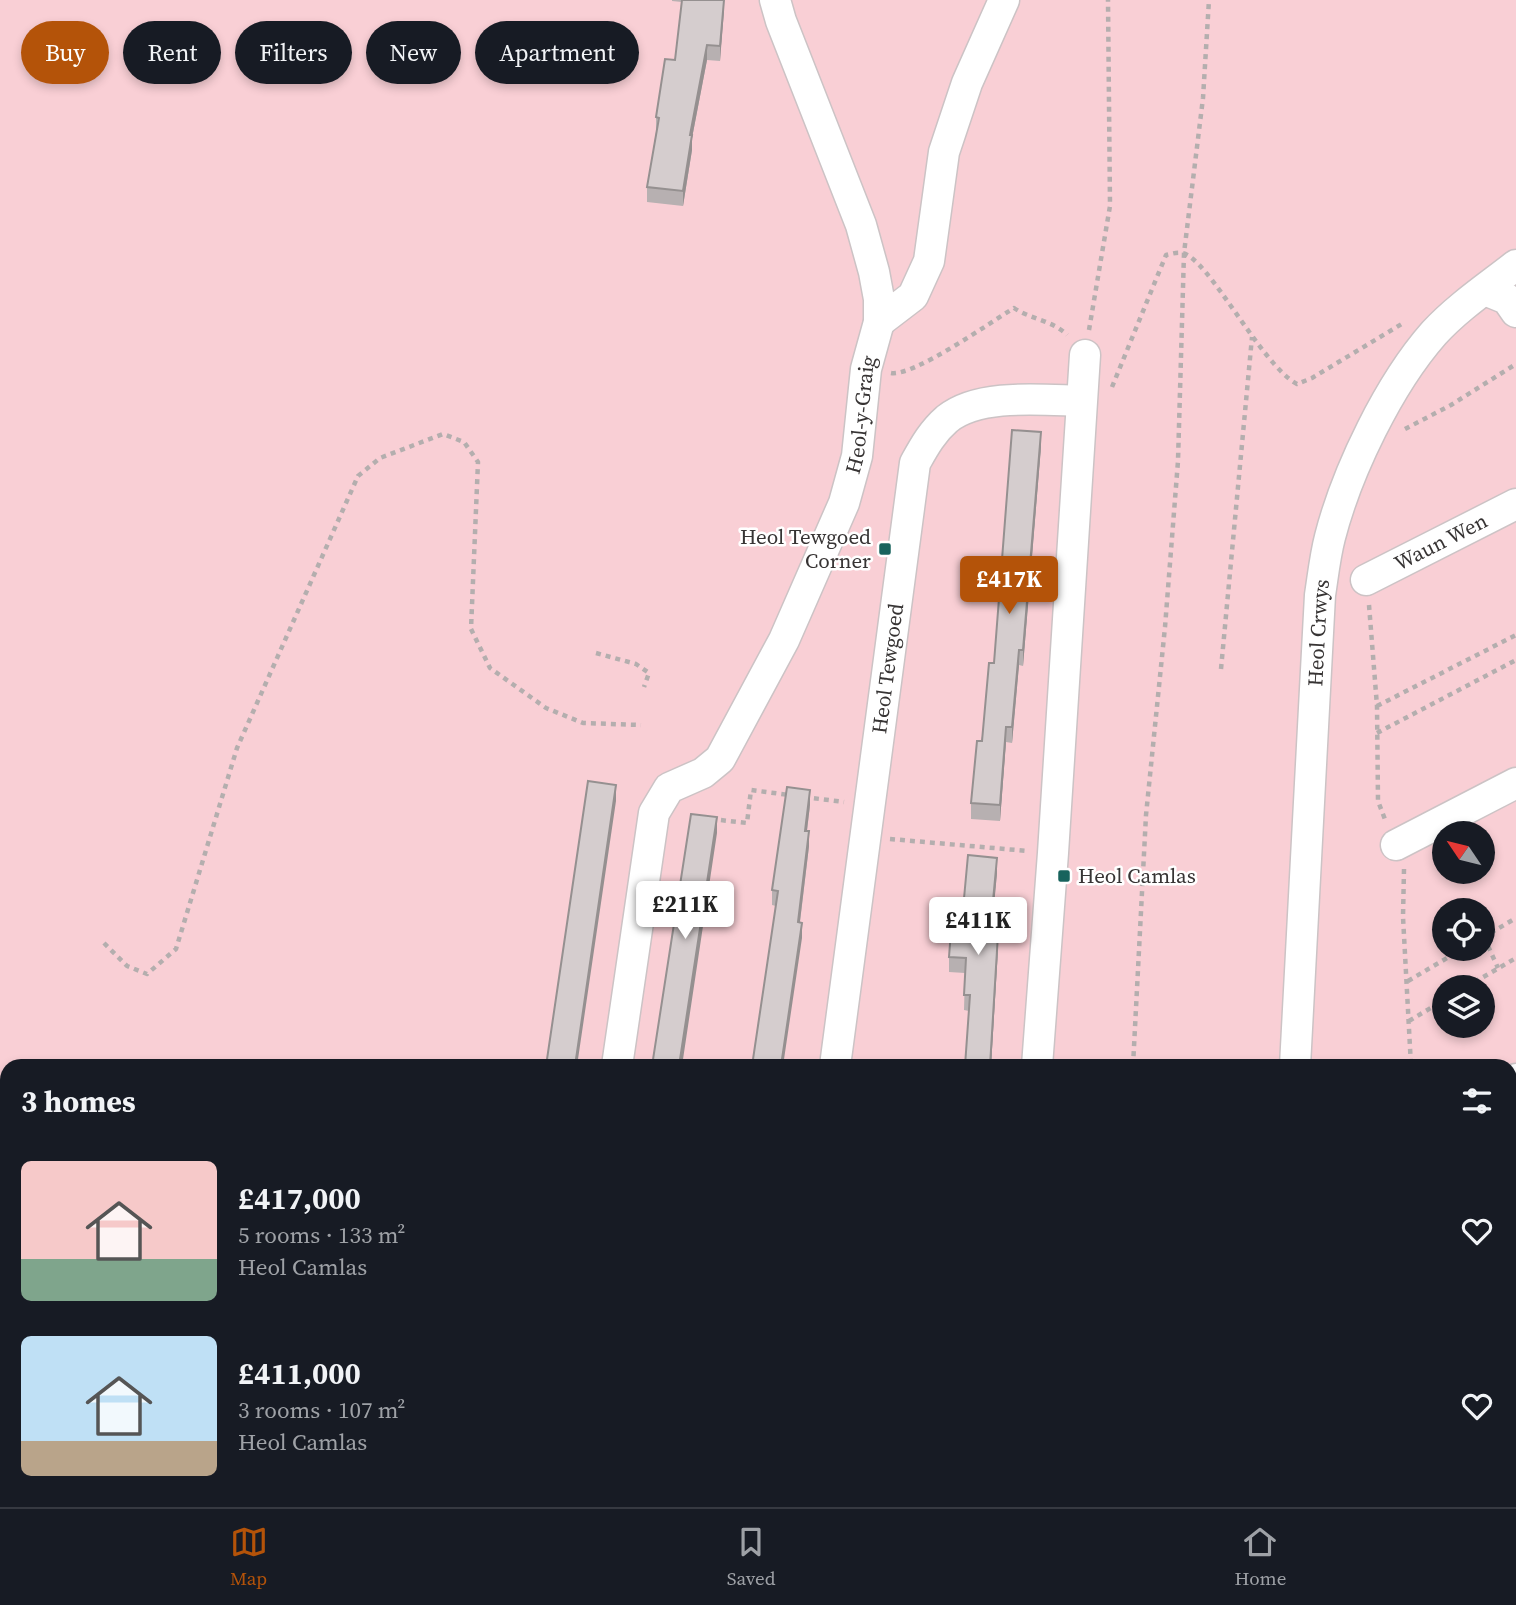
<!DOCTYPE html>
<html lang="en">
<head>
<meta charset="utf-8">
<style>
	body { margin:0; font-family:"Source Serif 4",serif; background:#242831; color:#f1f3f6; height:100vh; display:flex; flex-direction:column; font-size:26px; white-space:nowrap }
	* { box-sizing:border-box; margin:0 }
	p { font-size:23px; color:#9ea1a6 }
	.icon { flex:none; width:38px; height:38px; fill:none; stroke:currentColor; stroke-width:2; stroke-linecap:round; stroke-linejoin:round }
	.map { position:relative; flex:1; overflow:hidden }
	.panel { position:absolute; left:0px; top:1059px; width:1517px; height:450px; display:flex; flex-direction:column; background:#171b24; border-radius:21px 21px 0 0; box-shadow:0 4px 10px #0003 }
	.panel>* { flex:none }
	.hud { position:absolute; left:21px; top:21px; width:700px; height:63px; display:flex; gap:14px }
	.needle { width:46px; rotate:305deg }
	.buttons { position:absolute; left:1432px; top:821px; display:grid; gap:14px }
	.buttons a { display:grid; place-items:center; width:63px; height:63px; border-radius:50%; background:#171b24; box-shadow:0 4px 10px #0003; font-size:35px }
	.price { position:absolute; translate:-50% -60px; padding:0 16px; border-radius:7px; background:#fff; color:#222; font-size:23px; line-height:46px; filter:drop-shadow(0 2px 4px #0008) }
	.price::after { content:''; position:absolute; left:50%; top:42px; width:21px; height:16px; margin-left:-10px; background:inherit; clip-path:polygon(0 0,100% 0,50% 100%) }
	.price.selected { background:#b45309; color:#fff }
	ul { padding:0; list-style:none }
	li { display:flex; align-items:center; gap:21px; height:175px; padding:0 21px }
	li span { display:grid; place-items:center; flex:none; width:196px; height:140px; border-radius:10px; color:#555 }
	li>.icon { margin-inline-start:auto }
	span .icon { width:84px; height:84px; fill:#fffc; stroke-width:1 }
	li b { font-size:30px }
	h2 { display:flex; justify-content:space-between; align-items:center; height:84px; padding:0 21px; font-size:30px }
	.chip { padding:0 24px; border-radius:32px; background:#171b24; box-shadow:0 4px 10px #0003; font-size:24px; line-height:63px }
	.chip.selected { background:#b45309; color:#fff }
	.menu { display:flex; justify-content:space-around; align-items:center; height:98px; border-top:2px solid #363941; background:#171b24; font-size:19px; color:#9ea1a6 }
	.menu a { display:grid; justify-items:center; gap:4px }
	.menu .selected { color:#b45309 }
	.map>svg:first-child { display:block }
	.green { fill:#f9cfd5; fill-rule:evenodd }
	.lines { fill:none; stroke-linecap:round; stroke-linejoin:round }
	.minor-casing { stroke:#ccc3c5; stroke-width:33 }
	.path { stroke:#b4aeae; stroke-width:4.5; stroke-dasharray:5 5; stroke-linecap:butt }
	.minor { stroke:#fff; stroke-width:30 }
	.wall { fill:#b7b0b1 }
	.shaded-wall { fill:#959090 }
	.building { fill:#d5cdce; stroke:#959090; stroke-width:2 }
	.poi-dot { fill:#17635d; stroke:#fff; stroke-width:2.5 }
	.labels { text-anchor:middle; stroke-width:5; stroke-linejoin:round; paint-order:stroke }
	.street-label { font-size:21px; fill:#373434; stroke:#fff }
	.poi-label { font-size:21px; fill:#373434; stroke:#fff; text-anchor:end }
</style>
</head>
<body>
<div class="map">
<svg width="1516" height="1507" viewBox="0 0 1516 1507">
	<rect width="100%" height="100%" fill="#fef5f6"/>
	<!-- green -->
	<path class="green" d="M 0,0 L 1516,0 L 1516,1507 L 0,1507 ZM 1444,833 L 1482,833 L 1482,872 L 1444,872 ZM 1444,910 L 1482,910 L 1482,948 L 1444,948 ZM 1444,987 L 1482,987 L 1482,1026 L 1444,1026 ZM 7,1066 L 1510,1066 L 1510,1502 L 7,1502 Z"/>
	<g class="lines">
		<defs>
			<g id="minor">
				<path d="M 1485,290 L 1507,299 L 1516,312"/>
				<path d="M 879,322 L 913,296 L 929,261 L 944,152 L 967,83 L 1004,0"/>
				<path id="s1" d="M 1366,580 L 1516,504"/>
				<path d="M 1396,845 L 1516,783"/>
				<path id="s2" d="M 617,1066 L 654,813 L 669,788 L 703,773 L 720,759 L 784,640 L 844,503 L 857,456 L 866,369 L 879,322 L 879,299 L 874,272 L 861,225 L 781,21 L 775,0"/>
				<path id="s3" d="M 835,1066 L 915,463 C 924,447 932,432 947,419 C 979,393 1042,400 1081,401"/>
				<path d="M 1037,1066 L 1053,853 L 1085,355"/>
				<path id="s4" d="M 1295,1066 L 1320,595 C 1323,576 1325,556 1330,537 C 1347,471 1389,384 1434,333 C 1458,307 1488,287 1516,265"/>
				<path d="M 1510,1082 L 1516,1079"/>
				<path d="M 656,1502 L 659,1507"/>
				<path d="M 766,1507 L 769,1502"/>
				<path d="M 1004,1507 L 1004,1502"/>
				<path d="M 1234,1507 L 1235,1502"/>
			</g>
		</defs>
		<!-- minor casing -->
		<use href="#minor" class="minor-casing"/>
		<!-- path -->
		<path class="path" d="M 1089,330 L 1110,206 L 1108,0
			M 891,373 C 913,377 991,322 1014,308 C 1030,319 1054,321 1067,335
			M 1112,387 L 1166,255 C 1171,254 1177,252 1182,253 C 1208,257 1261,365 1297,384 L 1312,378 L 1405,322
			M 1405,429 L 1451,405 L 1516,364
			M 1369,605 L 1377,706 L 1378,801 L 1386,822
			M 596,653 L 636,664 L 649,673 L 644,687
			M 1221,669 L 1252,337
			M 1377,706 L 1516,635
			M 1377,733 L 1516,660
			M 804,797 L 844,802
			M 711,819 L 747,823 L 751,790 L 789,795
			M 890,839 L 1028,851
			M 1404,869 L 1403,917 L 1411,1066
			M 1484,937 L 1498,968
			M 1482,938 L 1516,918
			M 104,943 L 127,966 L 147,974 L 176,949 L 237,748 L 358,476 L 380,458 L 443,434 L 464,442 L 478,462 L 471,629 L 490,668 L 546,708 L 583,723 L 641,725
			M 1408,981 L 1464,948
			M 1466,987 L 1516,958
			M 1409,1021 L 1444,1000
			M 1133,1066 L 1146,815 L 1165,627 L 1178,461 L 1184,253 L 1203,98 L 1209,0
			M 1510,1196 L 1516,1208
			M 1095,1507 L 1096,1502"/>
		<!-- minor -->
		<use href="#minor" class="minor"/>
	</g>
	<!-- wall -->
	<path class="wall" d="M 672,0 L 724,0 L 720,61 L 707,60 L 692,138 L 692,150 L 683,206 L 647,202 L 647,187 L 656,132 L 656,117 L 675,60 L 682,2 L 672,1 Z
		M 1041,447 L 1023,666 L 1019,665 L 1012,743 L 1006,742 L 1000,821 L 971,819 L 971,803 L 994,663 Z
		M 810,805 L 807,831 L 809,846 L 800,922 L 802,938 L 776,906 L 772,905 L 772,890 Z
		M 997,873 L 991,934 L 998,949 L 991,1066 L 965,1066 L 969,1011 L 964,1010 L 965,973 L 949,972 L 949,957 L 961,931 Z"/>
	<!-- shaded-wall -->
	<path class="shaded-wall" d="M 724,0 L 724,11 L 720,61 L 720,46 Z
		M 707,45 L 707,60 L 692,138 L 692,150 L 683,206 L 683,191 L 690,135 Z
		M 1041,432 L 1041,447 L 1023,666 L 1023,650 Z
		M 1019,650 L 1019,665 L 1012,743 L 1012,727 Z
		M 1006,727 L 1006,742 L 1000,821 L 1000,805 Z
		M 616,785 L 616,801 L 577,1066 L 575,1066 Z
		M 810,790 L 810,805 L 805,846 L 805,831 Z
		M 717,817 L 717,833 L 682,1066 L 679,1066 Z
		M 809,831 L 809,846 L 798,937 L 798,922 Z
		M 997,858 L 997,873 L 990,949 L 990,933 Z
		M 802,923 L 802,938 L 783,1066 L 781,1066 Z
		M 998,934 L 998,949 L 991,1066 L 990,1066 Z"/>
	<!-- building -->
	<path class="building" d="M 682,0 L 724,0 L 720,46 L 707,45 L 690,135 L 692,135 L 683,191 L 647,187 L 659,118 L 656,117 L 665,59 L 675,60 Z
		M 1012,430 L 1041,432 L 1023,650 L 1019,650 L 1012,727 L 1006,727 L 1000,805 L 971,803 L 977,741 L 982,741 L 989,663 L 994,663 Z
		M 588,781 L 616,785 L 575,1066 L 546,1066 Z
		M 787,787 L 810,790 L 805,831 L 809,831 L 798,922 L 802,923 L 781,1066 L 752,1066 L 778,891 L 772,890 Z
		M 691,814 L 717,817 L 679,1066 L 652,1066 Z
		M 968,855 L 997,858 L 990,933 L 998,934 L 990,1066 L 965,1066 L 970,995 L 964,995 L 966,958 L 949,957 L 951,931 L 961,931 Z
		M 932,1502 L 959,1502 L 959,1507 L 931,1507 Z"/>
	<!-- markers -->
	<g class="poi-dot">
		<rect x="878" y="542" width="14" height="14" rx="3.5"/>
		<rect x="1057" y="869" width="14" height="14" rx="3.5"/>
	</g>
	<g class="labels">
		<!-- street labels -->
		<g class="street-label">
			<text dy="7" stroke="none"><textPath href="#s2" startOffset="719">Heol-y-Graig</textPath></text>
			<text dy="7" stroke="none"><textPath href="#s1" startOffset="84">Waun Wen</textPath></text>
			<text dy="7" stroke="none"><textPath href="#s4" startOffset="434">Heol Crwys</textPath></text>
			<text dy="7" stroke="none"><textPath href="#s3" startOffset="401">Heol Tewgoed</textPath></text>
		</g>
		<!-- poi labels -->
		<g class="poi-label">
			<text x="871" y="544">Heol Tewgoed<tspan x="871" dy="24">Corner</tspan></text>
			<text x="1078" y="883" text-anchor="start">Heol Camlas</text>
		</g>
	</g>
</svg>
<div class="buttons">
<a><svg class="needle" viewBox="-14 -14 28 28"><path d="M0-13l5 13h-10z" fill="#e53935"/><path d="M0 13l5-13h-10z" fill="#9ea1a6"/></svg></a>
<a><svg class="icon" aria-label="locate" viewBox="0 0 24 24"><circle cx="12" cy="12" r="6"/><path d="M12 2v4M12 18v4M2 12h4M18 12h4"/></svg></a>
<a><svg class="icon" aria-label="layers" viewBox="0 0 24 24"><path d="M12 4l9 5-9 5-9-5zM3 14l9 5 9-5"/></svg></a>
</div>
<b class="price selected" style="left:1009px;top:616px">£417K</b>
<b class="price" style="left:685px;top:941px">£211K</b>
<b class="price" style="left:978px;top:957px">£411K</b>
<div class="hud">
<a class="chip selected">Buy</a>
<a class="chip">Rent</a>
<a class="chip">Filters</a>
<a class="chip">New</a>
<a class="chip">Apartment</a>
</div>
<section class="panel">
<h2>3 homes<svg class="icon" aria-label="filters" viewBox="0 0 24 24"><path d="M4 7h16M4 17h16"/><circle cx="9" cy="7" r="2"/><circle cx="15" cy="17" r="2"/></svg></h2>
<ul>
<li><span style="background:linear-gradient(#f6c9c9 70%,#7fa58c 0)"><svg class="icon" aria-label="home" viewBox="0 0 24 24"><path d="M3 11l9-7 9 7M6 9v11h12V9"/></svg></span><div><b>£417,000</b><p>5 rooms · 133 m²</p><p>Heol Camlas</p></div><svg class="icon" aria-label="heart" viewBox="0 0 24 24"><path d="M12 20l-8-8c-3-5 5-10 8-4 3-6 11-1 8 4z"/></svg></li>
<li><span style="background:linear-gradient(#bfe0f5 75%,#b9a48a 0)"><svg class="icon" aria-label="home" viewBox="0 0 24 24"><path d="M3 11l9-7 9 7M6 9v11h12V9"/></svg></span><div><b>£411,000</b><p>3 rooms · 107 m²</p><p>Heol Camlas</p></div><svg class="icon" aria-label="heart" viewBox="0 0 24 24"><path d="M12 20l-8-8c-3-5 5-10 8-4 3-6 11-1 8 4z"/></svg></li>
</ul>
</section>
</div>
<nav class="menu">
<a class="selected"><svg class="icon" aria-label="map" viewBox="0 0 24 24"><path d="M3 6l6-2 6 2 6-2v14l-6 2-6-2-6 2zM9 4v14M15 6v14"/></svg>Map</a>
<a><svg class="icon" aria-label="saved" viewBox="0 0 24 24"><path d="M7 4h10v16l-5-4-5 4z"/></svg>Saved</a>
<a><svg class="icon" aria-label="home" viewBox="0 0 24 24"><path d="M3 11l9-7 9 7M6 9v11h12V9"/></svg>Home</a>
</nav>
</body>
</html>
